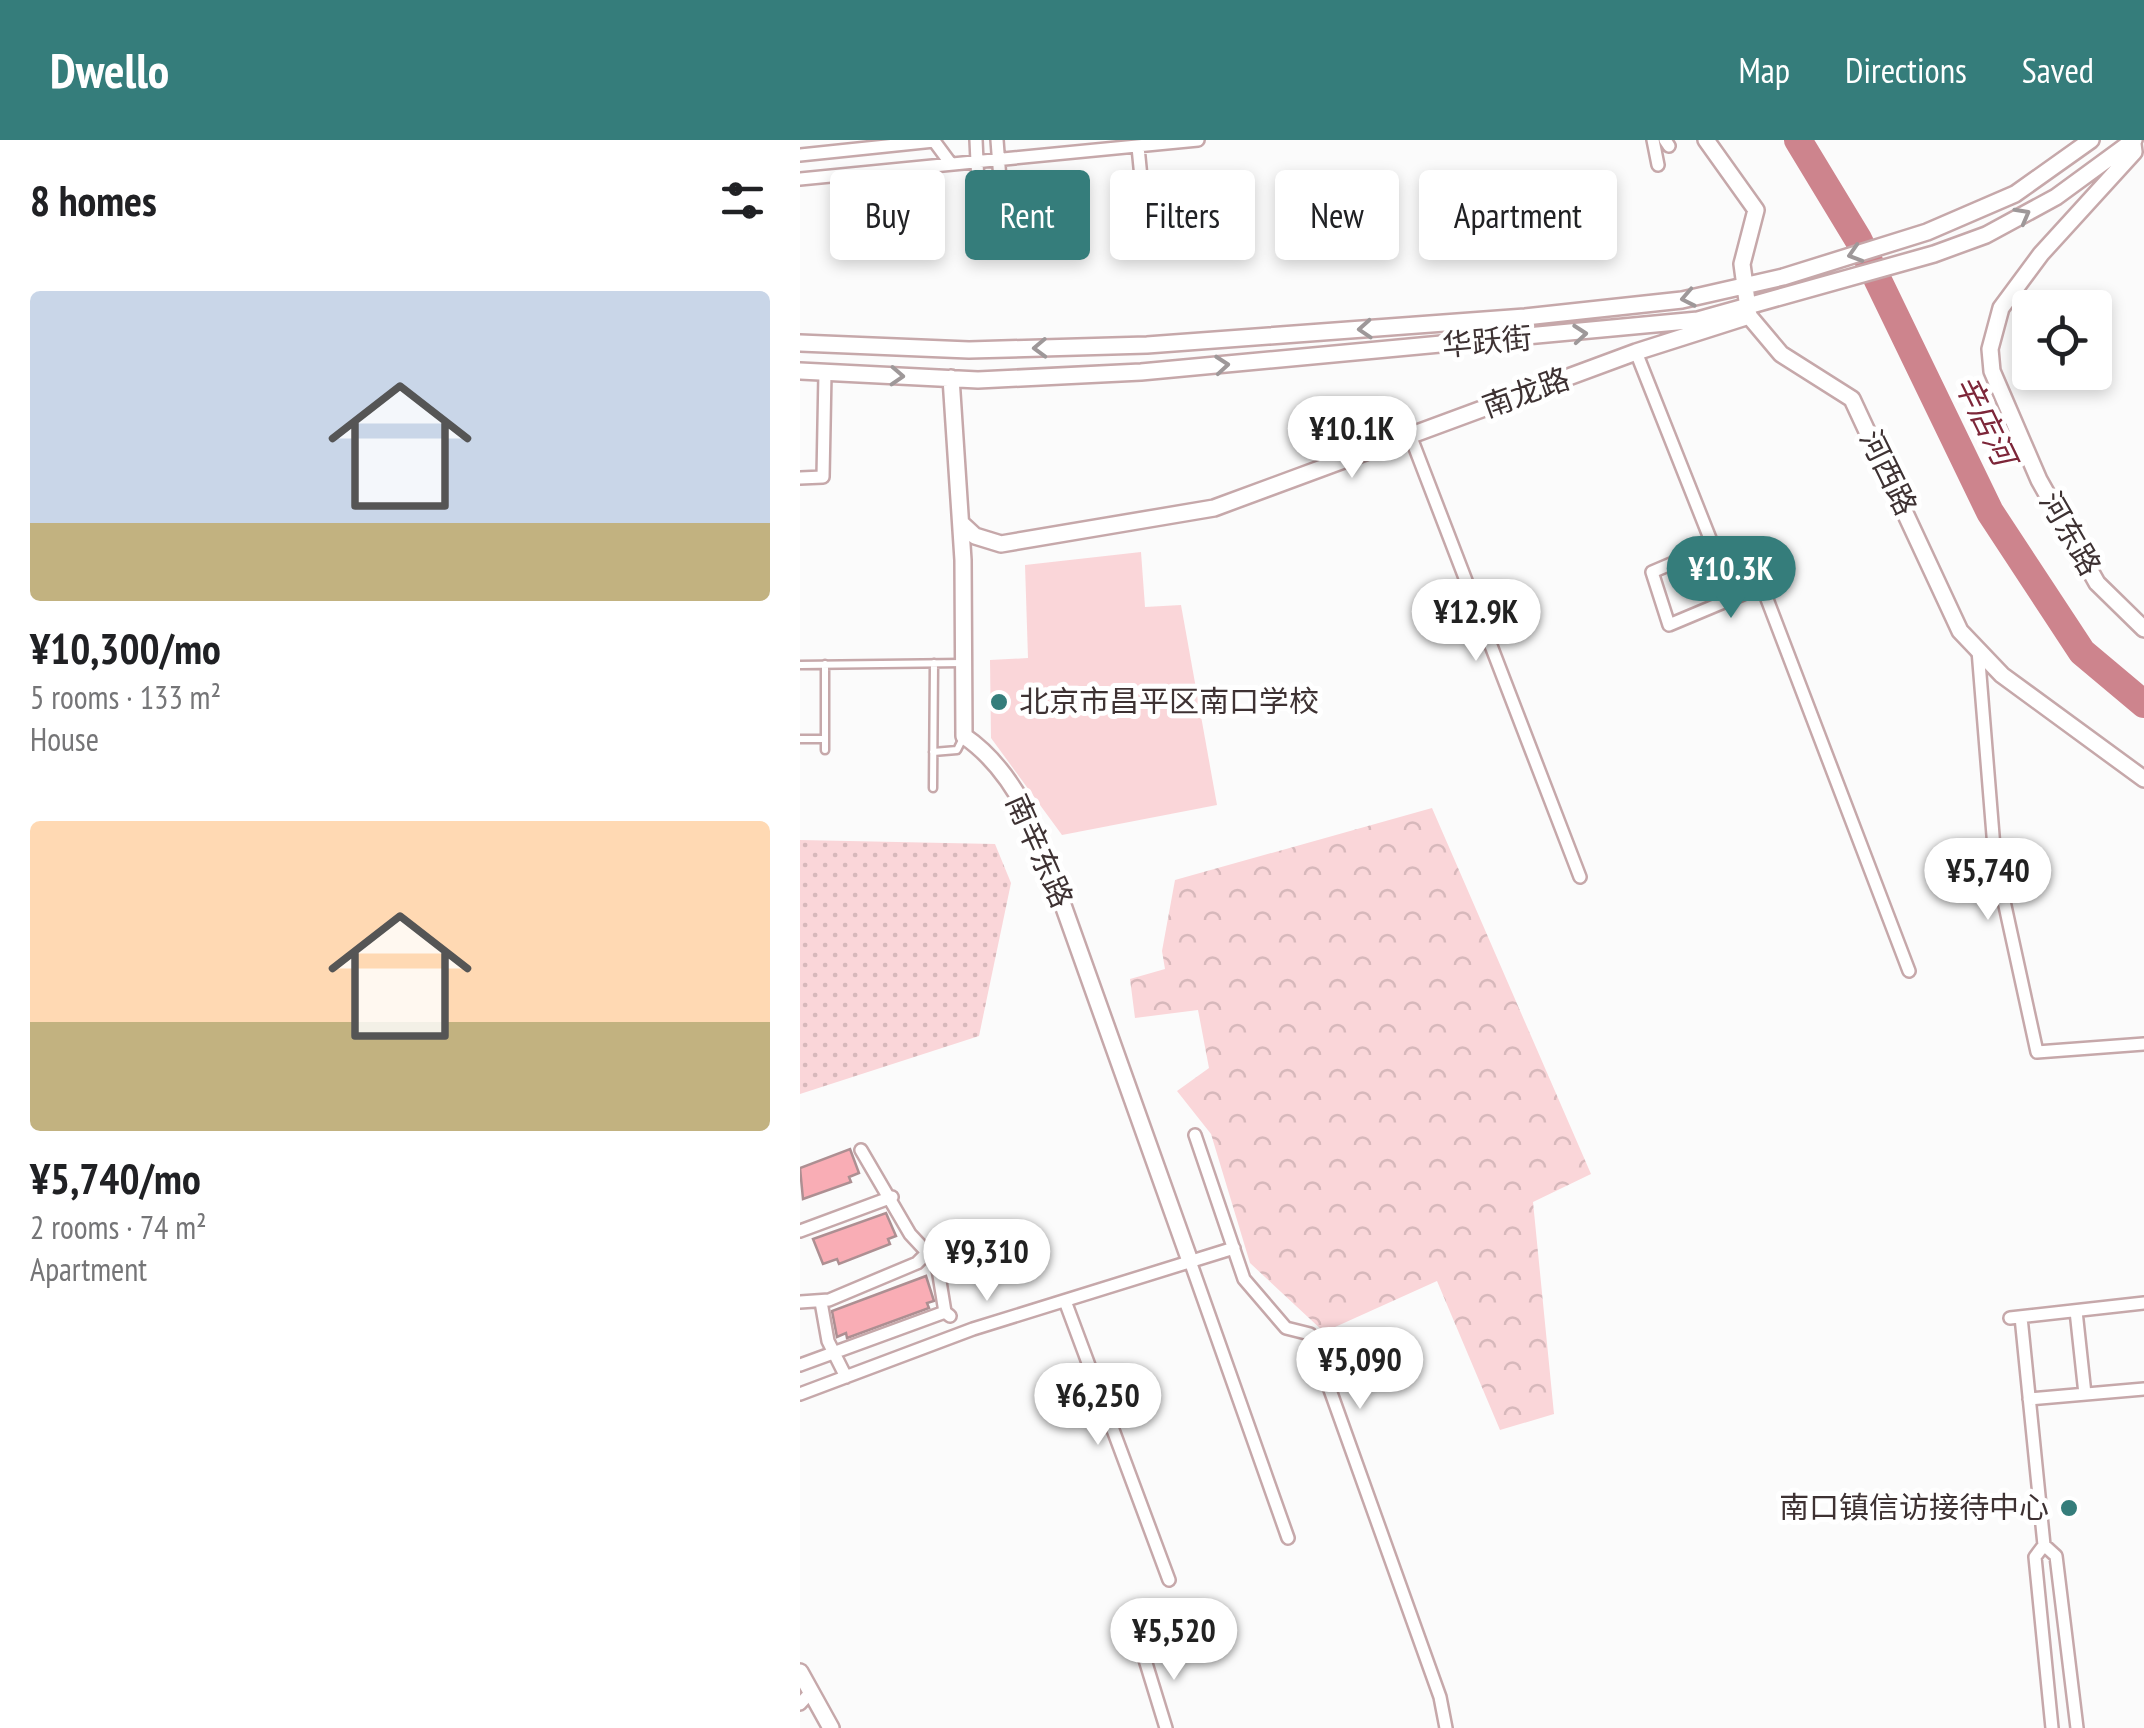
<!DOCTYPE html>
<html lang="en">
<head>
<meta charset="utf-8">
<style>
	body { margin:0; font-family:"PT Sans Narrow","Noto Sans SC",sans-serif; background:#f6f6f6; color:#202124; height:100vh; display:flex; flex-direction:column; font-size:38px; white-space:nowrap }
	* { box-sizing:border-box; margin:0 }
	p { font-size:32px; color:#757577 }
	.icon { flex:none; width:55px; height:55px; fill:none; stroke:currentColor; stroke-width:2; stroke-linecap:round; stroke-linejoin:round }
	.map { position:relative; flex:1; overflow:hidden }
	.sheet { display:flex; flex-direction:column; background:#fff; width:800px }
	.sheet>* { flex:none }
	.guide { position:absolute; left:30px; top:30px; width:950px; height:90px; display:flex; gap:20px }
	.tools { position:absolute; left:1212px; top:150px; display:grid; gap:20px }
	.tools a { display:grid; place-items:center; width:100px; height:100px; border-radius:10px; background:#fff; box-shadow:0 5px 15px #0003; font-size:50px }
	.price { position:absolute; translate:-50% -85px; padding:0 22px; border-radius:35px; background:#fff; color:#222; font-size:32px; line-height:65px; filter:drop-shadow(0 2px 5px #0008) }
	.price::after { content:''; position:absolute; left:50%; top:60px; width:30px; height:22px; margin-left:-15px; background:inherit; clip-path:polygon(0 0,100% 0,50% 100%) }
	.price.active { background:#357d7b; color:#fff }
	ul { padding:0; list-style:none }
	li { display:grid; align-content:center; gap:20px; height:530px; padding:0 30px }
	li span { display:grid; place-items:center; height:310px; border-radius:10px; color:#555 }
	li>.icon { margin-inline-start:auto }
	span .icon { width:180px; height:180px; fill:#fffc; stroke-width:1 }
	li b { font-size:42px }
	h2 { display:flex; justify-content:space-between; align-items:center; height:120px; padding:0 30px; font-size:42px }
	.chip { padding:0 35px; border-radius:10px; background:#fff; box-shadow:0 5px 15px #0003; font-size:35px; line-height:90px }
	.chip.active { background:#357d7b; color:#fff }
	header { display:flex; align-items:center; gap:60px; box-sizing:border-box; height:140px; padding:0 50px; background:#357d7b; color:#fff }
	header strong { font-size:48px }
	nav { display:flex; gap:55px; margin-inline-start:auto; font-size:35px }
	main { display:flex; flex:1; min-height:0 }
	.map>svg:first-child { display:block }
	.grass { fill:url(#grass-dots) }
	.forest { fill:url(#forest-crowns) }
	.park { fill:#fad6d9 }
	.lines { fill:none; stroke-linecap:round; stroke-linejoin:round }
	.river { stroke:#cd848d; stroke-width:28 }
	.building { fill:#f9adb5; stroke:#ad8f92; stroke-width:2.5 }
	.lane-casing { stroke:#c6a8aa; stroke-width:11 }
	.street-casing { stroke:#c6a8aa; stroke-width:16 }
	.secondary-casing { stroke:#c6a8aa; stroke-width:20 }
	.lane { stroke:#fff; stroke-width:6 }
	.street { stroke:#fff; stroke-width:11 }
	.secondary { stroke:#fff; stroke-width:15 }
	.oneway { stroke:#9e9899 }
	.poi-dot { fill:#357d7b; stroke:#fff; stroke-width:4 }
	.labels { text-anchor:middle; stroke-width:10; stroke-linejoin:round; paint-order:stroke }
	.street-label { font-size:30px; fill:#3e3233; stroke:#fff }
	.poi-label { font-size:30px; fill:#3e3233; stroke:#fff; text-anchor:start }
	.water-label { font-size:32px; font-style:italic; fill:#7d2639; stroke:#fff }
</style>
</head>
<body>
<header>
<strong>Dwello</strong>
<nav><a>Map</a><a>Directions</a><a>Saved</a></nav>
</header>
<main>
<section class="sheet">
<h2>8 homes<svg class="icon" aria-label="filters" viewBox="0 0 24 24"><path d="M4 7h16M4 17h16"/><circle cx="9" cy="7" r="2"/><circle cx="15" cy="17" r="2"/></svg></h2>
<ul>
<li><span style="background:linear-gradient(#c9d6e8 75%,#c2b280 0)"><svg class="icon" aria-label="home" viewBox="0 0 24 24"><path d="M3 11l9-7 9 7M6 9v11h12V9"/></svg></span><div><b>¥10,300/mo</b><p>5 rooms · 133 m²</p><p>House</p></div></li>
<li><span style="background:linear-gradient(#ffd9b3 65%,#c2b280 0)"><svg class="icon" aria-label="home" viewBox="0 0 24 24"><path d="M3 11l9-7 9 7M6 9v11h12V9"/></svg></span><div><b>¥5,740/mo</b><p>2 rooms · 74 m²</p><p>Apartment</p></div></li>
</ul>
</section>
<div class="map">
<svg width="1344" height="1588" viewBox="0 0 1344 1588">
	<defs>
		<pattern id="grass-dots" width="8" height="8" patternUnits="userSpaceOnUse" patternTransform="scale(2.5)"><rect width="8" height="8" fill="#fad6d9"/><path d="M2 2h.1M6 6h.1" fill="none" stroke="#d7b8bb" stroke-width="1.8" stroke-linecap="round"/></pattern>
		<pattern id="forest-crowns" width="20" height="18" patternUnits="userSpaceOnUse" patternTransform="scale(2.5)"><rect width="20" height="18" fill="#fad6d9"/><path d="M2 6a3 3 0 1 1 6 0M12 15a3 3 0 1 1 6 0" fill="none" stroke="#d7b8bb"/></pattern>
	</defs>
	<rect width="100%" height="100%" fill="#fbfbfb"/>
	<!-- grass -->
	<path class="grass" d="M 0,700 L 195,704 L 211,743 L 179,896 L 0,954 Z"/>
	<!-- forest -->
	<path class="forest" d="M 632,668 L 791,1034 L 733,1062 L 754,1274 L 700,1290 L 637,1141 L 524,1192 L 450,1123 L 411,994 L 377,951 L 409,928 L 398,870 L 335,878 L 330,839 L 365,829 L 362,811 L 375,740 Z"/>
	<!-- park -->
	<path class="park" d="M 341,412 L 345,467 L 381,465 L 417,665 L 262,695 L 191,598 L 190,520 L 228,518 L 225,425 Z"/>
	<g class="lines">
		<!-- river -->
		<path class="river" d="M 998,0 L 1058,99 L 1190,372 L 1282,512 L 1344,564"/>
	</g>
	<!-- building -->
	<path class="building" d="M 50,1009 L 59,1033 L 49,1037 L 51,1042 L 3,1059 L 0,1028 Z
		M 86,1073 L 96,1096 L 88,1099 L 90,1104 L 39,1124 L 37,1119 L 23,1124 L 13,1099 Z
		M 126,1136 L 134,1161 L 127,1163 L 129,1168 L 47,1198 L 46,1193 L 37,1197 L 32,1171 Z"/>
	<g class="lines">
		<defs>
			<path id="lane" d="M 25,524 L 25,610
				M 0,525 L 163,523
				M 0,599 L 25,599
				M 133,612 L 157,610 L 164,596
				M 133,648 L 134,523"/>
			<path id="street" d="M 176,0 L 180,87 L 186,101 L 196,99 L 203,79 L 197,0
				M 853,0 L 858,25
				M 865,0 L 869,6
				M 338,7 L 344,68
				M 0,15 L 134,1 L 151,24
				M 0,39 L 398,0
				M 836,212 L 913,406 L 852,432 L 869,485 L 962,446 L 1109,831
				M 610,295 L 780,737
				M 0,338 L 23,337 L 25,233
				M 1178,510 L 1195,720 L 1237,912 L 1344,904
				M 395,995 L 444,1139 L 486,1188 L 510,1194 L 640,1557 L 646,1588
				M 61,1010 L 110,1094 L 137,1123 L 145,1172 L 150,1176
				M 0,1091 L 92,1057
				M 390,1121 L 488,1398
				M 265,1161 L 369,1440
				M 0,1162 L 29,1160 L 117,1123 L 126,1114
				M 21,1162 L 28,1201 L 46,1237
				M 1276,1171 L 1285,1254
				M 1221,1177 L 1244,1405 L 1235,1417 L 1252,1588
				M 1210,1178 L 1344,1163
				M 0,1225 L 145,1172
				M 0,1254 L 173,1189 L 434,1108
				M 1229,1259 L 1344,1249
				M 1244,1405 L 1256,1416 L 1277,1588
				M 342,1510 L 366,1588
				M 0,1564 L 11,1552"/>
			<path id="secondary" d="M 906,0 L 956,70 L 942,124 L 949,176 L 981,214 L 1052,259 L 1160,491 L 1202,535 L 1344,639
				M 1333,4 L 1334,12 L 1241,114 L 1201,168 L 1190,209 L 1192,231 L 1239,340 L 1297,443 L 1344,489
				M 0,203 L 169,210 L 347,205 L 725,177 L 882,160 L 983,137 L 1127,92 L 1215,54 L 1291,0
				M 0,231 L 178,240 L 341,232 L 898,180 L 1134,114 L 1186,95 L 1256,57 L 1334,0
				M 151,238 L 163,420 L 164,596 C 198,619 222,658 238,695 L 390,1121
				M 161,383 L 175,396 L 201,404 L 414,368 L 836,212 L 949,176
				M 0,1532 L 31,1588"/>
		</defs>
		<!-- lane casing -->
		<use href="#lane" class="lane-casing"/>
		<!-- street casing -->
		<use href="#street" class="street-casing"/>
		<!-- secondary casing -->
		<use href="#secondary" class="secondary-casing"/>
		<!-- lane -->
		<use href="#lane" class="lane"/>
		<!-- street -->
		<use href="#street" class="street"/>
		<!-- secondary -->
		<use href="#secondary" class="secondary"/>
	</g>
	<!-- one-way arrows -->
	<defs><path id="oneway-chevron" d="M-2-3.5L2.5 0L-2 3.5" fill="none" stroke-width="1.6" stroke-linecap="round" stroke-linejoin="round" transform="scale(2.5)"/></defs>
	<g class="oneway">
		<use href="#oneway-chevron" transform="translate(1223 75) rotate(-29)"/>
		<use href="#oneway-chevron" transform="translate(1055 114) rotate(163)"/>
		<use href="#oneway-chevron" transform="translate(888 158) rotate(169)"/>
		<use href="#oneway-chevron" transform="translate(565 189) rotate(176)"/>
		<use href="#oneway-chevron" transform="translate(780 194) rotate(-5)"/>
		<use href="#oneway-chevron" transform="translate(240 208) rotate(178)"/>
		<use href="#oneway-chevron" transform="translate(422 225) rotate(-5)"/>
		<use href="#oneway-chevron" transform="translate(97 236) rotate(3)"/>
	</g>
	<!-- markers -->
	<g class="poi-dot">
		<circle cx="199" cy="562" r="10"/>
		<circle cx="1269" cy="1368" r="10"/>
	</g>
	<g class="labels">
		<!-- street labels -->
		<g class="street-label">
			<text transform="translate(687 202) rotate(-5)" y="10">华跃街</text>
			<text transform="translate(726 253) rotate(-20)" y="10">南龙路</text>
			<text transform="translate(1088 333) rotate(64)" y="10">河西路</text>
			<text transform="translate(1270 394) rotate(60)" y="10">河东路</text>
			<text transform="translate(239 711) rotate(66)" y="10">南辛东路</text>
		</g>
		<!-- poi labels -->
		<g class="poi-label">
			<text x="219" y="572">北京市昌平区南口学校</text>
			<text x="1249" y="1378" text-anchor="end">南口镇信访接待中心</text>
		</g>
		<!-- water labels -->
		<g class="water-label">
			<text transform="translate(1185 280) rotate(64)" y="11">辛店河</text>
		</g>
	</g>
</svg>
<div class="tools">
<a><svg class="icon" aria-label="locate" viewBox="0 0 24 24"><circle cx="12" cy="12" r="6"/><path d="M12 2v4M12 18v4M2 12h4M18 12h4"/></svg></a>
</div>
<b class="price" style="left:552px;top:341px">¥10.1K</b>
<b class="price active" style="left:931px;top:481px">¥10.3K</b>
<b class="price" style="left:676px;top:524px">¥12.9K</b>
<b class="price" style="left:1188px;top:783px">¥5,740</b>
<b class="price" style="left:187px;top:1164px">¥9,310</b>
<b class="price" style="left:560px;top:1272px">¥5,090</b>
<b class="price" style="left:298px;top:1308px">¥6,250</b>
<b class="price" style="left:374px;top:1543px">¥5,520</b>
<div class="guide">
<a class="chip">Buy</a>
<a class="chip active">Rent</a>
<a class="chip">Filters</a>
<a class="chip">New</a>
<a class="chip">Apartment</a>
</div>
</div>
</main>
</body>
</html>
